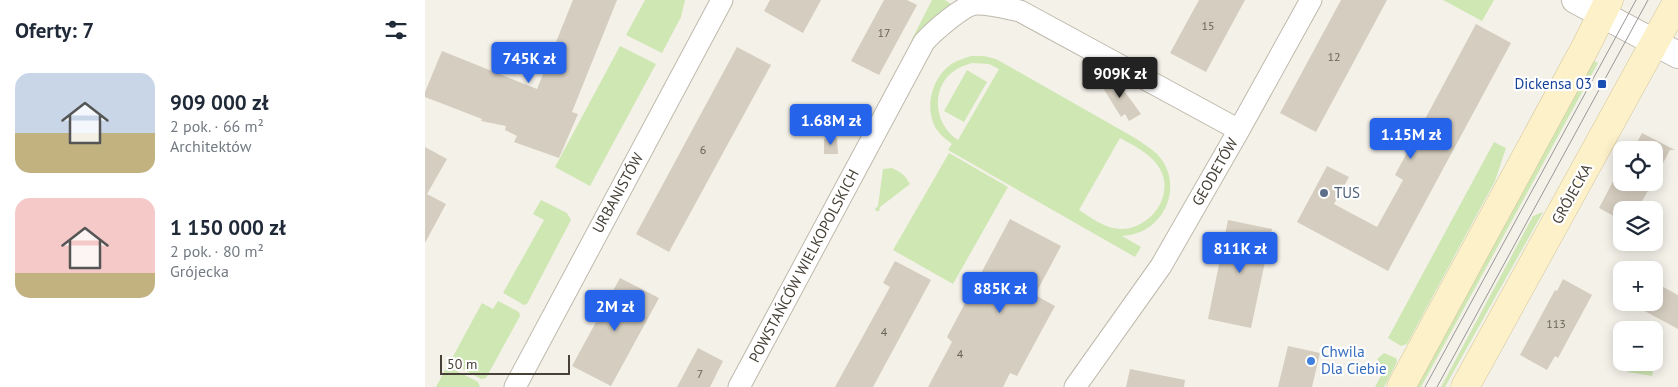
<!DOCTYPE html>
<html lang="pl">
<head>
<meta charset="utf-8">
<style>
	body { margin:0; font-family:"PT Sans",sans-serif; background:#f2f2f3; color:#1f2937; height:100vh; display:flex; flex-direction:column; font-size:19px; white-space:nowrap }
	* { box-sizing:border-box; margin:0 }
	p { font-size:16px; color:#747a83 }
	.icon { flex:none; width:28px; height:28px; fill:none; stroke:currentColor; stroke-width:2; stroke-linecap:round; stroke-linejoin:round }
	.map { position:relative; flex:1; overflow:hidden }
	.side { display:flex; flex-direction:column; background:#fff; width:425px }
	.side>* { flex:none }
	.tools { position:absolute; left:1188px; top:141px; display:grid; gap:10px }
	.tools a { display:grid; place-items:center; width:50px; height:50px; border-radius:10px; background:#fff; box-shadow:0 2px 12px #0003; font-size:25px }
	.scale { position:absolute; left:15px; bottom:12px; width:130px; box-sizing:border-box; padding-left:5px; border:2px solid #474137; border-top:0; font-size:14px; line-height:18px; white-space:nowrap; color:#474137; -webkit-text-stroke:4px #fff; paint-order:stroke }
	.price { position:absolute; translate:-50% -42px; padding:0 11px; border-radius:5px; background:#2563eb; color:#fff; font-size:16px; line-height:32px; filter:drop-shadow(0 1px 2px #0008) }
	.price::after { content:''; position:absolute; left:50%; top:30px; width:15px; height:11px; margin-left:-8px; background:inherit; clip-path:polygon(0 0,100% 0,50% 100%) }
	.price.current { background:#222; color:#fff }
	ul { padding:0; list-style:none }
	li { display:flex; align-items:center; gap:15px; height:125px; padding:0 15px }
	li span { display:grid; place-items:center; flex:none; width:140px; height:100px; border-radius:15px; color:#555 }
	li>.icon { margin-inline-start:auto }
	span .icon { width:60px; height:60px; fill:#fffc; stroke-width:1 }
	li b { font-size:21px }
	h2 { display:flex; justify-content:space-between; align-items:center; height:60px; padding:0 15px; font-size:21px }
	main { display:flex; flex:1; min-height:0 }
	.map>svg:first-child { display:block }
	.green { fill:#cfe7b3; fill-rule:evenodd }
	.building { fill:#d5cdbf }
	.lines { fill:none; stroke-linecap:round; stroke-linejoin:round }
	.minor-casing { stroke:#bfb9ac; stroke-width:23 }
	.tertiary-casing { stroke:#bfb9ac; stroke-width:28 }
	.secondary-casing { stroke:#d2c59a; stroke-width:29 }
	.minor { stroke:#fff; stroke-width:21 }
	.tertiary { stroke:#fff; stroke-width:26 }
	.secondary { stroke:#fdf1ca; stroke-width:28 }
	.tram { stroke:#979797; stroke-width:1 }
	.transit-dot { fill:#1a4fb4; stroke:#fff; stroke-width:2 }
	.service-dot { fill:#5c6f8a; stroke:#fff; stroke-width:2 }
	.shop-dot { fill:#3f7fe0; stroke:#fff; stroke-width:2 }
	.labels { text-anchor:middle; stroke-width:4.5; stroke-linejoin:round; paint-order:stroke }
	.number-label { font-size:12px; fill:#6a6459 }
	.transit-label { font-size:15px; fill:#164399; stroke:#fff; text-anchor:end }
	.street-label { font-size:15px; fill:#474137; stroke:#fff }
	.service-label { font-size:15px; fill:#4e5e75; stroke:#fff; text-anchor:start }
	.shop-label { font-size:15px; fill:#366cbe; stroke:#fff; text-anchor:start }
</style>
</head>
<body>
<main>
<section class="side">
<h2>Oferty: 7<svg class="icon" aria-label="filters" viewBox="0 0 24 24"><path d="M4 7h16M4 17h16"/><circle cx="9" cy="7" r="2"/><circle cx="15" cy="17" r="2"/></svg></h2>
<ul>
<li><span style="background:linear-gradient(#c9d6e8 60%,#c2b280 0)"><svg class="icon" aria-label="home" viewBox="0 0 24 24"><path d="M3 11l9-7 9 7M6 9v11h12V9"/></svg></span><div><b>909 000 zł</b><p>2 pok. · 66 m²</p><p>Architektów</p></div></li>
<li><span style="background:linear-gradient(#f6c9c9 75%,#c2b280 0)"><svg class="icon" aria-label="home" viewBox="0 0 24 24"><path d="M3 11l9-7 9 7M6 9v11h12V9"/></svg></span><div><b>1 150 000 zł</b><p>2 pok. · 80 m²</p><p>Grójecka</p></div></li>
</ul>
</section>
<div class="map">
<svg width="1253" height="387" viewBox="0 0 1253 387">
	<rect width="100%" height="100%" fill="#f4f1e9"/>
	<!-- green -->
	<path class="green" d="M 220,0 L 260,0 L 256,17 L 237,53 L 201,35 Z
		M 507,0 L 520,0 L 526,4 L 525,11 L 492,43 L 486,41 Z
		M 1018,0 L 1069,0 L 1057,21 Z
		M 195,46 L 231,64 L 165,186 L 130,167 Z
		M 546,56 L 559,56 L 571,59 L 710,138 C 720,145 730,150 737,160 C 755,186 742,223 712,233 C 707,235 702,235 697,236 L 716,247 L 710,257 L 523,150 L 527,144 C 522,140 516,136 512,130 C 498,109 507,76 528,63 C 533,60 540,58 546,56 ZM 547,63 L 564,64 L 574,69 L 533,140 C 509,125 505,88 529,71 C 534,67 541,65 547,63 ZM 695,138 C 709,146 727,154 735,169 C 750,196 725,229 696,229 C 681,229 666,218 654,210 Z
		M 1168,60 L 1173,63 L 996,387 L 989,387 Z
		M 542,70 L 562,82 L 539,122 L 519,111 Z
		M 1069,142 L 1081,148 L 1070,181 L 982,344 L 976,346 L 963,338 Z
		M 524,153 L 583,187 L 528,284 L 468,250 Z
		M 467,168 C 476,172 480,175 485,184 L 455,207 L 454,211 L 451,211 L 450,209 L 453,206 L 458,169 Z
		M 116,200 L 142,213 L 146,220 L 102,304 L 99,305 L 78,293 L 119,220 L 108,214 Z
		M 1118,212 L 1020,387 L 1016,387 L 1108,216 Z
		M 73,301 L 94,312 L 95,316 L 61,378 L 56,379 L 25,362 L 57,303 L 68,309 Z
		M 959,353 L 971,358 L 972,362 L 959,387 L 950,387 L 959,370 L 952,359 Z
		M 1229,355 L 1231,355 L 1227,376 L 1203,372 L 1205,363 L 1229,362 Z
		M 22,366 L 53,382 L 55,387 L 11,387 Z"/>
	<!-- building -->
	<path class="building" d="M 148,0 L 192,0 L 147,112 L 153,114 L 134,158 L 89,142 L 92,136 L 80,130 L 81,126 L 56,121 L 57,119 L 0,97 L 0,92 L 17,51 L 112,89 Z
		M 345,0 L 396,0 L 378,33 L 339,11 Z
		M 459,0 L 482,0 L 492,5 L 454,75 L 426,61 Z
		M 774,0 L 820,0 L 781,72 L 745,53 Z
		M 916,0 L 962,0 L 891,132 L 855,113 Z
		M 1051,24 L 1086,43 L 963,271 L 872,222 L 902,166 L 924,177 L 909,204 L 952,227 L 978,180 L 970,175 Z
		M 312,47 L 346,65 L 244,252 L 211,234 Z
		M 684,77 L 689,84 L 692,81 L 716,114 L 704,121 L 700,114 L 696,117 L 675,83 Z
		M 1217,133 L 1250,150 L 1245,150 L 1229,180 L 1229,150 L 1208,150 Z
		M 412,138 L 413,154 L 399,154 L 399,139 Z
		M 0,147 L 22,159 L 2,194 L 21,204 L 0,243 Z
		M 1196,166 L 1196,182 L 1228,182 L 1212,210 L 1196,210 L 1196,220 L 1174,208 Z
		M 585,219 L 636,246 L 610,295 L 630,306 L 592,376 L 585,373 L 578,387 L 503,387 L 527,342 L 522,337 Z
		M 803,220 L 847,229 L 826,328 L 783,319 Z
		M 470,261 L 506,280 L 448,387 L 410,387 L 465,287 L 458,283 Z
		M 195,278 L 234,298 L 186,386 L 147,366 Z
		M 1138,279 L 1167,295 L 1133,358 L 1130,356 L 1122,370 L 1095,355 L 1130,290 L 1132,291 Z
		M 1229,282 L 1253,295 L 1253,329 L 1203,302 L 1229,302 Z
		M 863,346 L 895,353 L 887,387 L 853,387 Z
		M 273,348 L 298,361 L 285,387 L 252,387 Z
		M 705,369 L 760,380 L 759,387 L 701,387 Z"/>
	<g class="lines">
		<defs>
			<path id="minor" d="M 90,387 L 297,0
				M 314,387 L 499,42 C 508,32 539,4 552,4 C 567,4 581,8 595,11 L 814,130
				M 650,387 L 736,266 L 814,130 L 886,0"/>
			<path id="tertiary" d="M 1150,0 L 1253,55"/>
			<path id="secondary" d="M 976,387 L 1161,46 L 1184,0
				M 1040,387 L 1253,0"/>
		</defs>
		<!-- minor casing -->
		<use href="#minor" class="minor-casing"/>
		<!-- tertiary casing -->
		<use href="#tertiary" class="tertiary-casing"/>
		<!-- secondary casing -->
		<use href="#secondary" class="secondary-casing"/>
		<!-- minor -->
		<use href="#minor" class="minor"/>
		<!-- tertiary -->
		<use href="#tertiary" class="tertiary"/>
		<!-- secondary -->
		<use href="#secondary" class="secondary"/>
		<!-- tram -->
		<path class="tram" d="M 1000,387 L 1211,0
			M 1012,387 L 1223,0"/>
	</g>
	<!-- markers -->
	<rect class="transit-dot" x="1172" y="79" width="10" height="10" rx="2.5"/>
	<circle class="service-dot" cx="899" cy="193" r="5"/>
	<circle class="shop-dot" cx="886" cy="361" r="5"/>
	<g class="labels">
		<!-- number labels -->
		<g class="number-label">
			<text x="783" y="30">15</text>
			<text x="459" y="37">17</text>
			<text x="909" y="61">12</text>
			<text x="278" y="154">6</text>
			<text x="1131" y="328">113</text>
			<text x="459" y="336">4</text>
			<text x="535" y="358">4</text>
			<text x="275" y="378">7</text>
		</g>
		<!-- transit labels -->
		<g class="transit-label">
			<text x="1167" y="89">Dickensa 03</text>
		</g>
		<!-- street labels -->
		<g class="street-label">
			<text transform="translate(790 172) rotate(-60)" y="5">GEODETÓW</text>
			<text transform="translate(193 193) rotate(-61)" y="5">URBANISTÓW</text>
			<text transform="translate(1147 194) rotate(-61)" y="5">GRÓJECKA</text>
			<text transform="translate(379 266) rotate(-62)" y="5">POWSTAŃCÓW WIELKOPOLSKICH</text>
		</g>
		<!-- service labels -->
		<g class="service-label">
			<text x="909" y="198">TUS</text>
		</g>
		<!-- shop labels -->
		<g class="shop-label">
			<text x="896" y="357">Chwila<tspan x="896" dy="17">Dla Ciebie</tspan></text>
		</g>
	</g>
</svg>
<div class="tools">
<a><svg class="icon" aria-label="locate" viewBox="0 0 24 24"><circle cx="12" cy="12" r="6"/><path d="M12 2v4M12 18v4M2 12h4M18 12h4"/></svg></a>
<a><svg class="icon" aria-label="layers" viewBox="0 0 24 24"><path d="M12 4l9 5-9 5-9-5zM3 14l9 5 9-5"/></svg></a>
<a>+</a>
<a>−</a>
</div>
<div class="scale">50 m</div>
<b class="price" style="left:104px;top:84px">745K zł</b>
<b class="price current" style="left:695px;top:99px">909K zł</b>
<b class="price" style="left:406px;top:146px">1.68M zł</b>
<b class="price" style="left:986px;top:160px">1.15M zł</b>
<b class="price" style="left:815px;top:274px">811K zł</b>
<b class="price" style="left:575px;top:314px">885K zł</b>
<b class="price" style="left:190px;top:332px">2M zł</b>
</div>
</main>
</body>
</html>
